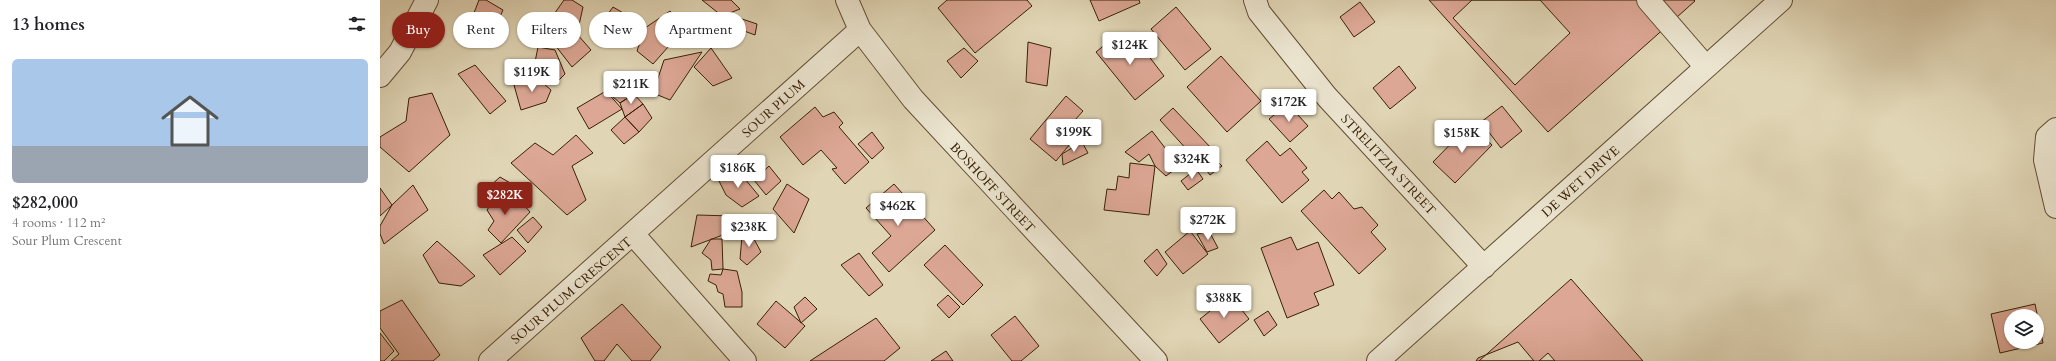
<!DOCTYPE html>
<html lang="en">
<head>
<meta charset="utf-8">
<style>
	body { margin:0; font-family:Cardo,serif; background:#f6f6f6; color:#202124; height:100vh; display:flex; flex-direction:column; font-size:15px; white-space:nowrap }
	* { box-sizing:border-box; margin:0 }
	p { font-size:13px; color:#757577 }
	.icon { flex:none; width:22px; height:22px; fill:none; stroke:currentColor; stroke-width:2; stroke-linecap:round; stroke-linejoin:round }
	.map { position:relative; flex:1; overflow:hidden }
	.sheet { display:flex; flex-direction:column; background:#fff; width:380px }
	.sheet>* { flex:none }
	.hud { position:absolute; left:12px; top:12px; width:380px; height:36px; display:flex; gap:8px }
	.controls { position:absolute; left:1624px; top:309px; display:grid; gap:8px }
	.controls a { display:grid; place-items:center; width:40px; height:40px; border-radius:50%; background:#fff; box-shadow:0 1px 3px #0004; font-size:20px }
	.price { position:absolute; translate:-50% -34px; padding:0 9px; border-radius:4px; background:#fff; color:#222; font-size:13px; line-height:26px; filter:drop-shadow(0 1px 2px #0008) }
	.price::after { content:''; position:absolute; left:50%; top:24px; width:12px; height:9px; margin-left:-6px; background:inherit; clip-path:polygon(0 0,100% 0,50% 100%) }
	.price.on { background:#8f2418; color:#fff }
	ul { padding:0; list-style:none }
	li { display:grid; align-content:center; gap:8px; height:212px; padding:0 12px }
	li span { display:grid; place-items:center; height:124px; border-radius:6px; color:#555 }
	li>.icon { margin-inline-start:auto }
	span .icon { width:72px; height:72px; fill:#fffc; stroke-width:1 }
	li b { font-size:17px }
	h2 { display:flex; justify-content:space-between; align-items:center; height:48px; padding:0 12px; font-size:17px }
	.chip { padding:0 14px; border-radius:18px; background:#fff; box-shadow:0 1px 3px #0004; font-size:14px; line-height:36px }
	.chip.on { background:#8f2418; color:#fff }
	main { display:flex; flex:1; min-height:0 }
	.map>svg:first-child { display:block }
	.building { fill:#dca795; stroke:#382106; fill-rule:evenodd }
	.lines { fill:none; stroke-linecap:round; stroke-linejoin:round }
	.minor-casing { stroke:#624e32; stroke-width:24 }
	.minor { stroke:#ebe4cf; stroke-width:22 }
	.labels { text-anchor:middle; stroke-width:3; stroke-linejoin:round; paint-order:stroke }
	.street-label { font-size:13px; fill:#382106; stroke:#ebe4cf }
</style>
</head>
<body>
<main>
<section class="sheet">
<h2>13 homes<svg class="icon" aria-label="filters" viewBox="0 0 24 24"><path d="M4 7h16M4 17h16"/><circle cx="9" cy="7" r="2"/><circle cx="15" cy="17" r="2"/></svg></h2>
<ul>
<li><span style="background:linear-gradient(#a9c7e8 70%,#9aa5b1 0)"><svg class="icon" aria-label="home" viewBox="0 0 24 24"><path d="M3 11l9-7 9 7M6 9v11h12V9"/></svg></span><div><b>$282,000</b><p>4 rooms · 112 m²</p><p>Sour Plum Crescent</p></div></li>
</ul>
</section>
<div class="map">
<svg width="1676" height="361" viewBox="0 0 1676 361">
	<rect width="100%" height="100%" fill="#e0d5b5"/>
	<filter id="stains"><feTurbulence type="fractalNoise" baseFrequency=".005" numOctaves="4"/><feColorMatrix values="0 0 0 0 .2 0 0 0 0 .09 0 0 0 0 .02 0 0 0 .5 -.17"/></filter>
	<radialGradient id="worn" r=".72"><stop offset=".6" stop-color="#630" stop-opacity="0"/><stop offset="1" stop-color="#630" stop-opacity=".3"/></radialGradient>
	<!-- building -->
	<path class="building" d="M 99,0 L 106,0 L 123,10 L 114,30 L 92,18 Z
		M 184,0 L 192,0 L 203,7 L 197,34 L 211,50 L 192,67 L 175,45 L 165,27 Z
		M 322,0 L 351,0 L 360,9 L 342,16 Z
		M 567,0 L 647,0 L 652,6 L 595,53 L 558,8 Z
		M 710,0 L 759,0 L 760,3 L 719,21 Z
		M 1049,0 L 1314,0 L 1315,1 L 1168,132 Z
		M 1092,0 L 1160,0 L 1190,33 L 1135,85 L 1073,18 Z
		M 980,2 L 995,22 L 974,37 L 960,17 Z
		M 233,7 L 250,17 L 229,39 L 217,29 Z
		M 796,7 L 831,49 L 805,70 L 771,29 Z
		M 290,11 L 304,29 L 273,64 L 257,51 L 265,28 Z
		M 356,17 L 377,24 L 375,35 L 348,25 Z
		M 739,33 L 755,51 L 761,46 L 784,76 L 755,100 L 716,52 Z
		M 648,42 L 671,48 L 667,86 L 646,82 Z
		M 158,47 L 175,50 L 185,74 L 179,80 L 154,67 Z
		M 331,48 L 352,78 L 333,86 L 314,67 Z
		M 584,48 L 598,61 L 581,78 L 567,61 Z
		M 322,52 L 290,100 L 273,93 L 284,60 Z
		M 841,56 L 881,101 L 847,132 L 807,87 Z
		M 95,65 L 126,101 L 110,114 L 78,74 Z
		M 1019,66 L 1036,88 L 1010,109 L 993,88 Z
		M 156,77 L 171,90 L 166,102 L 141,110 L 134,85 Z
		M 247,82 L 254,94 L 240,103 L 232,96 Z
		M 226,91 L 242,109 L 209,129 L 197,108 Z
		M 52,93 L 70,135 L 29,172 L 0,147 L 0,137 L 26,121 L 29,98 Z
		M 254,94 L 263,104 L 245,117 L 240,103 Z
		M 686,96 L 703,111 L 695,120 L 704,127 L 676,161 L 650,139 Z
		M 263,104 L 272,118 L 259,132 L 245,117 Z
		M 908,104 L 928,126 L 910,142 L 889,119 Z
		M 1122,106 L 1142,131 L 1121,148 L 1101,122 Z
		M 435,107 L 443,117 L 454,112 L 463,123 L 459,127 L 489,162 L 465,184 L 452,169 L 457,168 L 441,150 L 423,165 L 400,137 Z
		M 793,108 L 833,150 L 819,163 L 780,120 Z
		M 245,117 L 259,132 L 244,144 L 231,130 Z
		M 1090,124 L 1112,145 L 1075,183 L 1053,162 Z
		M 772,131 L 799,166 L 786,176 L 775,166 L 769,154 L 759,162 L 745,152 Z
		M 492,132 L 504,148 L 492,159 L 478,144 Z
		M 196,135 L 213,153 L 192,166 L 206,200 L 187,215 L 131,163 L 155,143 L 173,155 Z
		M 887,141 L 900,156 L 910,148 L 927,168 L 922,172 L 929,180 L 902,203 L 866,160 Z
		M 702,142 L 708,153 L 683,165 L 682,154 Z
		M 834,158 L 842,166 L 830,175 L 823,166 Z
		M 750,163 L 775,166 L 769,215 L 724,210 L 727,189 L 736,190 L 738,176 L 749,178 Z
		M 389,166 L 401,181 L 386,195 L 374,180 Z
		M 816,169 L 823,179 L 808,190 L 801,181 Z
		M 350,172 L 365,179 L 379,196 L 362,207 L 346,195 L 339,181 Z
		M 120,177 L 137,187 L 110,206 L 98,197 Z
		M 407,184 L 429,199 L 414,233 L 393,209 Z
		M 514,184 L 555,230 L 509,272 L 492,253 L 511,236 L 486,208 Z
		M 33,185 L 48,210 L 4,244 L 0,234 L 0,226 L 12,205 Z
		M 0,188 L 12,205 L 0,216 Z
		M 122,188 L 135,208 L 142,203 L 150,212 L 121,243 L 108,230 L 114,221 L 107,210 Z
		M 944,190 L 952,199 L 959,192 L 974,209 L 982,207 L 998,225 L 991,232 L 1006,249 L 979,274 L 921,211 Z
		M 317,215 L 352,216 L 348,233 L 311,247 Z
		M 153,217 L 162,227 L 148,243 L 137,230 Z
		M 368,228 L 381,252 L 367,265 L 360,259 L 362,236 Z
		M 810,231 L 828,254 L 803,274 L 785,252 Z
		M 829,231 L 838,248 L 827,252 L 817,234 Z
		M 132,237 L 146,251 L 120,275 L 103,255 Z
		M 911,237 L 917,250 L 938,242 L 954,285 L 934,293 L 939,305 L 907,318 L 881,248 Z
		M 331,239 L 342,239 L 343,269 L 332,270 L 331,260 L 322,253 Z
		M 57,241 L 76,258 L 95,276 L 81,286 L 59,283 L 43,255 Z
		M 565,245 L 603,285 L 583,305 L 544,265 Z
		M 777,249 L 787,264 L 777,276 L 764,261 Z
		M 479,253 L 503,285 L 489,296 L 461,265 Z
		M 343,269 L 357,271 L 362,292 L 362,307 L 345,307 L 343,294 L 338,292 L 336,285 L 328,281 L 330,274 L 341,275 Z
		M 1191,279 L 1263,361 L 1099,361 Z
		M 568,295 L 580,307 L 569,318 L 557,305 Z
		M 850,295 L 869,319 L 839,343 L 820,319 Z
		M 425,297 L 437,309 L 421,323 L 414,307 Z
		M 22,300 L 60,355 L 53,361 L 11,361 L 19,354 L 0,328 L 0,311 Z
		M 396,301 L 425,326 L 405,348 L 377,324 Z
		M 242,304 L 281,347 L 270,361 L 252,361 L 237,344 L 224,361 L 215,361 L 201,338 Z
		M 1655,304 L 1663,343 L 1620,353 L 1611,314 ZM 1631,316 L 1657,316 L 1657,342 L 1631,342 Z
		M 888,311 L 897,325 L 884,336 L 874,320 Z
		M 635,316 L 659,346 L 641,361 L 632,361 L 611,335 Z
		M 496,318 L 520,348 L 504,361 L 430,361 Z
		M 0,333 L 14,351 L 4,361 L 0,361 Z
		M 1138,342 L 1154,361 L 1096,361 L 1098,358 Z
		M 566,351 L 573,361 L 551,361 Z
		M 1168,353 L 1175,361 L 1159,361 Z"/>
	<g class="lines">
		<defs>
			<path id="minor" d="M 467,0 L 480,30 L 533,99 L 776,361
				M 875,0 L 879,12 L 947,97 L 1104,267
				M 1268,0 L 1326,67
				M 0,76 L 20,52 L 47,0
				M 1676,129 L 1667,137 L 1665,160 L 1676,207
				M 253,234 L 365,361
				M 110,361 L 480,30
				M 998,361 L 1401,0"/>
		</defs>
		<!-- minor casing -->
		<use href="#minor" class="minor-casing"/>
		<!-- minor -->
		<use href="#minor" class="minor"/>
	</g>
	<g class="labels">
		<!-- street labels -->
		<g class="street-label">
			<text transform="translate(393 108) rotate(-42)" y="5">SOUR PLUM</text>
			<text transform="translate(1009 164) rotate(47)" y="5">STRELITZIA STREET</text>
			<text transform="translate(1200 181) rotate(-42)" y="5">DE WET DRIVE</text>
			<text transform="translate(613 187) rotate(47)" y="5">BOSHOFF STREET</text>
			<text transform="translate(191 290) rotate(-41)" y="5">SOUR PLUM CRESCENT</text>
		</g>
	</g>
	<rect width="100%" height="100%" filter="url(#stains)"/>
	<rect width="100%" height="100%" fill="url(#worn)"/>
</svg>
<div class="controls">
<a><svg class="icon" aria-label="layers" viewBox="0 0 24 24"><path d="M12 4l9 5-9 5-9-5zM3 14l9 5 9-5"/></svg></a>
</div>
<b class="price" style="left:750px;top:66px">$124K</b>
<b class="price" style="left:152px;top:93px">$119K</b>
<b class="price" style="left:251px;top:105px">$211K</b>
<b class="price" style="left:909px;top:123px">$172K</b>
<b class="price" style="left:694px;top:153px">$199K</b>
<b class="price" style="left:1082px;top:154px">$158K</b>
<b class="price" style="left:812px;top:180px">$324K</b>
<b class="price" style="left:358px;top:189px">$186K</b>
<b class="price on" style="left:125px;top:216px">$282K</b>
<b class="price" style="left:518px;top:227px">$462K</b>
<b class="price" style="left:828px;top:241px">$272K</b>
<b class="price" style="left:369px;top:248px">$238K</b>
<b class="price" style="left:844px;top:319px">$388K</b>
<div class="hud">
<a class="chip on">Buy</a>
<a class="chip">Rent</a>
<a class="chip">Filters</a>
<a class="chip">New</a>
<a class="chip">Apartment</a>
</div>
</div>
</main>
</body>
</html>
